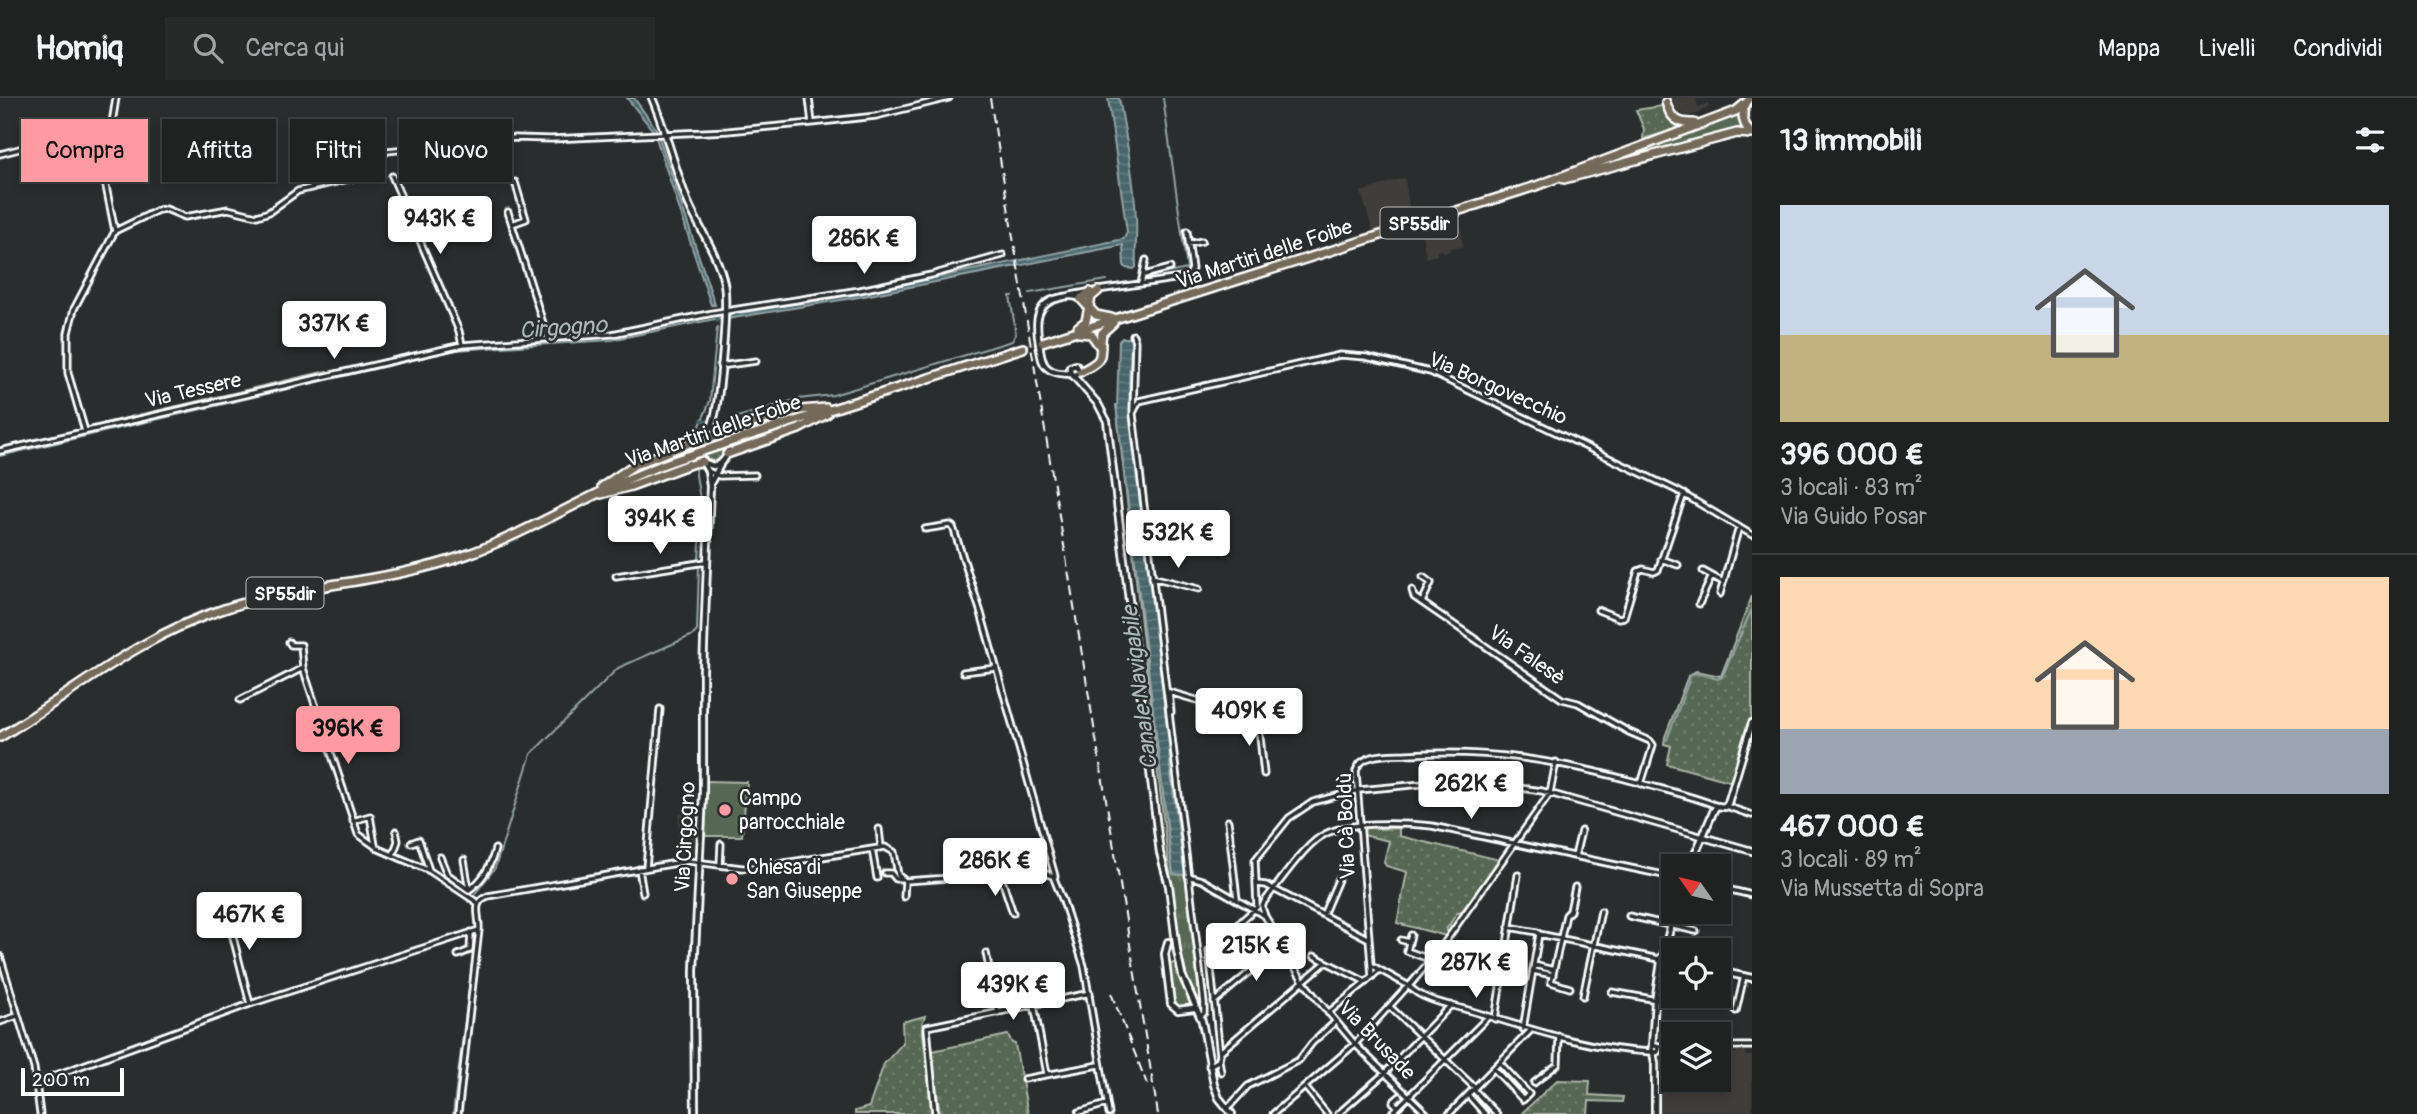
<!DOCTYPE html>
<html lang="it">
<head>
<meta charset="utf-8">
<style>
	body { margin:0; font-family:Pangolin,sans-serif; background:#282a2a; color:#f1f3f6; height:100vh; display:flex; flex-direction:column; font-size:26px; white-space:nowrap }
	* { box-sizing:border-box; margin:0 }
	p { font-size:23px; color:#a2a4a5 }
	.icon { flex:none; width:38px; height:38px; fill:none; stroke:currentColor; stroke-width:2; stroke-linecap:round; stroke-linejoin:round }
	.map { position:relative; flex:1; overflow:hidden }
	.sheet { display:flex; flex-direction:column; background:#202222; width:665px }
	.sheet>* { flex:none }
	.banner { position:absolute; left:21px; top:21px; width:665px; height:63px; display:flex; gap:14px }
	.needle { width:46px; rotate:304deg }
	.fabs { position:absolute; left:1661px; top:756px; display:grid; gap:14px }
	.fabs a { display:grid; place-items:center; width:70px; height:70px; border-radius:0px; background:#202222; box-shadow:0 4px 10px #0003,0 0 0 2px #3d3f40; font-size:35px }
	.scale { position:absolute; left:21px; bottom:18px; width:103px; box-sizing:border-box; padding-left:7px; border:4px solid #fff; border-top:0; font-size:19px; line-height:24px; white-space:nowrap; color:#fff; -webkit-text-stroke:5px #2a2d2e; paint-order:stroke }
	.price { position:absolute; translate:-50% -60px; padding:0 16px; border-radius:7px; background:#fff; color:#222; font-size:23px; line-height:46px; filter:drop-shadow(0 2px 4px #0008) }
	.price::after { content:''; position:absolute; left:50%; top:42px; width:21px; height:16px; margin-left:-10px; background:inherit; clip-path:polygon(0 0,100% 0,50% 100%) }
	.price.current { background:#ff9aa2; color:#111 }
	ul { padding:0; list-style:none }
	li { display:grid; align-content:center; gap:14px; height:371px; padding:0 28px }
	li+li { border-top:2px solid #3d3f40 }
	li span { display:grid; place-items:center; height:217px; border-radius:0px; color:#555 }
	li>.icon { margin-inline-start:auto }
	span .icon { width:126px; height:126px; fill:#fffc; stroke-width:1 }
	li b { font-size:30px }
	h2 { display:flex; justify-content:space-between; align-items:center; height:84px; padding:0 28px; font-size:30px }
	.pill { padding:0 24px; border-radius:0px; background:#202222; box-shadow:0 4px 10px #0003,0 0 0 2px #3d3f40; font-size:24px; line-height:63px }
	.pill.current { background:#ff9aa2; color:#111 }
	header { display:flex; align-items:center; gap:42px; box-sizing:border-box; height:98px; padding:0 35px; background:#202222; border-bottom:2px solid #3d3f40 }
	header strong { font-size:33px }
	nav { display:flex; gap:38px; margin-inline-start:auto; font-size:24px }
	.search { width:490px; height:63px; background:#282a2a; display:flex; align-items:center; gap:18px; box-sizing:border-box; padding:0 24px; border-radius:0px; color:#a2a4a5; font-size:26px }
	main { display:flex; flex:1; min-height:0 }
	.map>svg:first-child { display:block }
	.built { fill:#3f3e3a }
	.grass { fill:url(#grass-tufts); stroke:#abb4a8; stroke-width:2 }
	.park { fill:url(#park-dots); stroke:#abb4a8; stroke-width:2 }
	.pitch { fill:#576852; stroke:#abb4a8; stroke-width:2 }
	.water { fill:url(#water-rules); stroke:#91a3a6; stroke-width:2 }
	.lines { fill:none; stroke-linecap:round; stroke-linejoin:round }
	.stream { stroke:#91a3a6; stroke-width:2 }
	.canal { stroke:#47656b; stroke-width:3.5 }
	.trunk-tunnel { stroke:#3f4243; stroke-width:7; stroke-dasharray:7 3.5; stroke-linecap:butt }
	.minor-casing { stroke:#fff; stroke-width:9 }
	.tertiary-casing { stroke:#fff; stroke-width:10 }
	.trunk-casing { stroke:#fff; stroke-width:12 }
	.minor { stroke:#2a2d2e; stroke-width:3.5 }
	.tertiary { stroke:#2a2d2e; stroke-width:4.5 }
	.trunk { stroke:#746a5a; stroke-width:7 }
	.rail { stroke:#fff; stroke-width:2; stroke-dasharray:10 5; stroke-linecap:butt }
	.trunk-bridge-casing { stroke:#fff; stroke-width:12; stroke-linecap:butt }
	.trunk-bridge { stroke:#746a5a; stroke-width:7 }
	.poi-dot { fill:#ff9aa2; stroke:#2a2d2e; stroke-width:2.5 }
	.labels { text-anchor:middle; stroke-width:5; stroke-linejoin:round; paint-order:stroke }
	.shield { fill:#2a2d2e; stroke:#bfc0c0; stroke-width:2 }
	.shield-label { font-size:19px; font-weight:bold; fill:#fff }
	.street-label { font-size:21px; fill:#fff; stroke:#2a2d2e }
	.poi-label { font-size:21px; fill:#fff; stroke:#2a2d2e; text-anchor:start }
	.water-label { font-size:23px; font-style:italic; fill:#acbabc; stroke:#2a2d2e }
</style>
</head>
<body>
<header>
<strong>Homiq</strong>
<div class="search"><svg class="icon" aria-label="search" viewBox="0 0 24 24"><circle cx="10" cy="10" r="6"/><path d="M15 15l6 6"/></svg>Cerca qui</div>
<nav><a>Mappa</a><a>Livelli</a><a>Condividi</a></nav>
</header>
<main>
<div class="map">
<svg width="1752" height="1016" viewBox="0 0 1752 1016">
	<defs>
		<pattern id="grass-tufts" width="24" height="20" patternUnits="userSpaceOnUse" patternTransform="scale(1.75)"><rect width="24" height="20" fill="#576852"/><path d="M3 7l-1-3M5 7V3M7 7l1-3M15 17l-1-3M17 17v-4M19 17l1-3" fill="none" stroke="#707f6c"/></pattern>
		<pattern id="park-dots" width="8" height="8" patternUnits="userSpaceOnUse" patternTransform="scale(1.75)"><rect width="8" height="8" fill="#576852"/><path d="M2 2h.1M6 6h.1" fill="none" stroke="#707f6c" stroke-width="1.8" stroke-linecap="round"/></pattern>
		<pattern id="water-rules" width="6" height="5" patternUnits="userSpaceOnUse" patternTransform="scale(1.75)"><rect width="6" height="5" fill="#47656b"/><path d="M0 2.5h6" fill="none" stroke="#637c81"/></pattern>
	</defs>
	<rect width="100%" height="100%" fill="#2a2d2e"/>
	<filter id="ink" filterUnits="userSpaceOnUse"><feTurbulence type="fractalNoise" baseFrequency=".0143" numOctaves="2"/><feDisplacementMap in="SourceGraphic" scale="14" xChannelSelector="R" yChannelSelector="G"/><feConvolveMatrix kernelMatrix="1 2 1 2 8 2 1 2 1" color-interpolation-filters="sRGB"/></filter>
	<g filter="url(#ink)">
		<!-- built -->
		<path class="built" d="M 1673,0 L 1696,0 L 1698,9 L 1708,5 L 1709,9 L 1697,16 L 1686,18 L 1676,12 Z
			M 1403,80 L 1405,81 L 1411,121 L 1373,134 L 1361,94 Z
			M 1459,117 L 1463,149 L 1449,150 L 1450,153 L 1444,155 L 1443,152 L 1437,153 L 1437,157 L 1426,160 L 1421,130 Z
			M 679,716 L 695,717 L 694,755 L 679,756 L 677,759 Z
			M 1736,953 L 1746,953 L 1746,958 L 1752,958 L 1752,1016 L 1660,1016 L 1660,963 L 1662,954 L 1673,954 L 1673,982 L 1718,982 L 1719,955 L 1736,955 Z"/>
		<!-- grass -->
		<path class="grass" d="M 1740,14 L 1742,33 L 1588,73 L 1587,70 Z
			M 327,273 L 328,276 L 104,328 L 104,325 Z
			M 1116,306 L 1173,776 L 1185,777 L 1200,906 L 1188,882 L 1182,860 L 1169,771 Z
			M 711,332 L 721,333 L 726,341 L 724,358 L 714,366 L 703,361 C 699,350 700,339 711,332 Z
			M 1174,865 L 1176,865 L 1193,907 L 1177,909 L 1173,906 L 1168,867 Z"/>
		<!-- park -->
		<path class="park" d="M 1662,8 L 1667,15 L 1687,28 L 1643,41 L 1644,31 L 1636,12 Z
			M 1752,498 L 1752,617 L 1733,684 L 1667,666 L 1671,648 L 1664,646 L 1665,639 L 1688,578 L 1696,573 L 1721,578 Z
			M 1375,729 L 1376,731 L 1399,730 L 1399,738 L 1500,762 L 1461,814 L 1457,815 L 1446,832 L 1448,834 L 1446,838 L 1397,825 L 1407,774 L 1386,768 L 1384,764 L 1389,743 L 1363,737 L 1365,730 Z
			M 925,918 L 922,926 L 932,1016 L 855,1016 L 855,1013 L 869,1009 L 884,966 L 903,945 L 902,924 Z
			M 1008,937 L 1012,945 L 1015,946 L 1028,1016 L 940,1016 L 932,953 Z
			M 1557,982 L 1590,983 L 1589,997 L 1623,999 L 1622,1004 L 1589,1003 L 1588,1016 L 1521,1016 Z"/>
		<!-- pitch -->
		<path class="pitch" d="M 707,683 L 747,684 L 742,738 L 705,738 Z"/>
		<!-- water -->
		<path class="water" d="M 627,0 L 634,0 L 656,31 L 660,42 L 715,207 L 711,207 L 654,34 Z
			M 1108,0 L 1119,0 C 1126,39 1134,80 1136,120 C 1137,136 1135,153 1136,169 L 1134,171 L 1126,170 L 1124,167 L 1123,147 L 859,199 L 727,221 L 727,217 L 855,196 L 1124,141 L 1127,134 Z
			M 1122,240 L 1129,240 L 1131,243 L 1129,285 L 1130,323 L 1169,645 L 1170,670 L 1185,777 L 1173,776 L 1116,306 L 1117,312 L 1119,243 Z"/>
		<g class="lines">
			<!-- stream -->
			<path class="stream" d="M 1149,179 L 1187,171 L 1163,0
				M 1030,195 L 1107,182
				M 731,321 L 798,301 L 833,297 L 1012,243 L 1016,236 L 1010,198 L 1013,198
				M 697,335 L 710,303 L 717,230
				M 0,358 L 456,252 L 611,242 L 725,219
				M 695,371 L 702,413 L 699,462
				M 1667,642 L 1691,577 L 1696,575 L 1718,581 L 1722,579 L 1752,511
				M 475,796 L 495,770 L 531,656 L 618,570 L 693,537 L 697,533 L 699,468
				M 468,804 L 470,802
				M 453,1016 L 475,842"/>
			<!-- canal -->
			<path class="canal" d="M 717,220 L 717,223
				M 702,322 L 707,323"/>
			<!-- trunk-tunnel -->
			<path class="trunk-tunnel" d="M 1023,250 L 1042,244"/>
			<defs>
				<path id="minor" d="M 809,0 L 812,25
					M 0,56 L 53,42 L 86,29 L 95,29
					M 392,78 L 459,233 L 462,247
					M 508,114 L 548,241
					M 512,126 L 526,121 L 515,84
					M 413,127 L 423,105
					M 115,133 L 158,112 L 166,111 L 185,119 L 228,111 L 257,118 L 269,114 L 298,93 L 377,74 L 380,70 L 382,58 L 387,53 L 515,40 L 551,41 L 728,33 L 812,25 L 876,18 L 949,0
					M 1188,146 L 1202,143
					M 1144,177 L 1170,170
					M 1141,186 L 1146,162
					M 1098,192 L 1188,179 L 1192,171 L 1187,133
					M 1071,197 L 1087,194
					M 1133,237 L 1135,243 L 1133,316 L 1204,905 L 1204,915 L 1200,918
					M 720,268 L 756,263
					M 1133,315 L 1139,303 L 1340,257 L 1366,259 L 1430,274 L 1678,393 L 1752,437
					M 85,333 L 68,275 L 68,235 L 74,211 L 115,133 L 95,34 L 97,28 L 107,28 L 112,25 L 116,0
					M 0,353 L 462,247 L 612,236 L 713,215 L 860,192 L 931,177 L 1003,157
					M 708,373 L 719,378 L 755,377
					M 925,431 L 950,427 L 953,429 L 981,515 L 1055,778
					M 1661,461 L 1678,467
					M 1703,473 L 1723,484
					M 616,478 L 706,464
					M 1152,479 L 1199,491
					M 1412,492 L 1414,499 L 1562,601 L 1578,605 L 1629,634 L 1650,643 L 1653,647 L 1641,686
					M 1720,496 L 1739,429
					M 1422,504 L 1431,485 L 1423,479
					M 1699,506 L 1712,478
					M 1598,512 L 1619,520 L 1624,519 L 1638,473 L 1643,471 L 1654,474 L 1658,472 L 1684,396
					M 289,544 L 291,547 L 301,547 L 303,570
					M 963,574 L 996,570
					M 1169,594 L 1258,620 L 1264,676
					M 1169,594 L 1171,614
					M 240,602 L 303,570 L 358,736 L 379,751 L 430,773 L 478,805
					M 1726,708 L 1752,717
					M 353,723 L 370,718 L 375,747
					M 1228,723 L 1237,801
					M 879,731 L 881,749
					M 411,745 L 419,742 L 429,772
					M 872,751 L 877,780
					M 393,757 L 398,743 L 396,733
					M 1575,758 L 1581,733
					M 440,759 L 447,776 L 469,792
					M 464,762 L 469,792 C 483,782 491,768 495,751
					M 720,767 L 721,746
					M 646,770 L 660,611
					M 639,771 L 643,795
					M 885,775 L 891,775 L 896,781 L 900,781
					M 1000,776 L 1013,815
					M 1188,778 L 1202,782 L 1265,818 L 1303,883 L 1318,902 L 1355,946 L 1427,1016
					M 1257,786 L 1266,787 L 1367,840
					M 1718,789 L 1752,797
					M 904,799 L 905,783
					M 234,803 L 232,835 L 250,906
					M 1323,817 L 1338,782
					M 1265,818 L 1262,809 L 1264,804 C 1278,786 1303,750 1320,739 C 1345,722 1403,725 1432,728 L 1673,779
					M 1629,818 L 1696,833
					M 1509,829 L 1537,834 L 1539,836
					M 1411,837 L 1407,853 L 1432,862
					M 1401,842 L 1409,844
					M 986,855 L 998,915
					M 458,857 L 470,852 L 471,834
					M 1436,857 L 1475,868
					M 0,858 L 34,970 L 40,1016
					M 1314,858 L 1326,864
					M 1718,860 L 1722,842
					M 1371,867 L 1409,888
					M 1534,867 L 1554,872
					M 1533,873 L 1553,877
					M 1372,879 L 1356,673 C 1361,654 1391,657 1407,656 C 1492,651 1559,663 1640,685 C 1665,692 1693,698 1717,708
					M 1409,888 L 1440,851 L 1550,695 L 1556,664
					M 1409,888 C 1421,902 1451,907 1468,912 C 1528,930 1590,952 1652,954
					M 1570,890 L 1551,884 L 1566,817 L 1570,813 L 1575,789
					M 1612,894 L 1680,906
					M 1583,898 L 1601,813
					M 1214,904 L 1282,847
					M 1034,907 L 1047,976
					M 1708,908 L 1711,898
					M 1390,909 L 1475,990
					M 1736,913 L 1744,878
					M 1328,915 L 1366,884
					M 1495,921 L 1518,777
					M 0,924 L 17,918
					M 1523,931 L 1539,836 L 1659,861
					M 1657,948 L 1673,948
					M 1718,948 L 1752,948
					M 1220,954 L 1326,864 L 1366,884 L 1379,872
					M 1219,962 L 1221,974
					M 1209,968 L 1218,963 L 1220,957 L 1209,852 L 1257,809 L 1255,762 L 1289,720 L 1313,704 L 1359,692 L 1433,685 L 1483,685 L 1542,693 L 1703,739
					M 1494,971 L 1523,1002 L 1529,996 L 1500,965
					M 1024,981 L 1099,967
					M 37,984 L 250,906 L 479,832 C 480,817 471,805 488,798 L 688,763 L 742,770 L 753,770 L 885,749 L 894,754 L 898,777 L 905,783 L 1040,774 L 1053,778 L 1063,803 L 1084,868 L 1109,1016
					M 1534,985 L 1558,966 L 1559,938
					M 1305,989 L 1327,1016
					M 1474,992 L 1497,1016
					M 1468,997 L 1485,1016
					M 1398,1009 L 1393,1004 L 1400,998
					M 1227,1011 L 1248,988 L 1299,962 L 1312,945 L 1335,924
					M 1079,1014 L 1107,1006
					M 458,1016 L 479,832
					M 935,1016 L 927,929 L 1090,895
					M 1273,1016 L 1355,946 L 1406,890
					M 1338,1016 L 1385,975 L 1451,907
					M 1391,1016 L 1488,919
					M 1449,1016 L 1530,933"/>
				<path id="tertiary" d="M 652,0 C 666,33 674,68 687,102 C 698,129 718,156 724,185 C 728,207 720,312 711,329
					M 1070,276 C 1063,275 1055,276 1049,271 C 1042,267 1041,258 1040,251 C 1036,230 1032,206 1059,200 C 1067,198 1073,197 1081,200
					M 1073,278 L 1080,274 L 1076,267 L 1070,269 L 1070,274 L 1098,306 L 1107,323 L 1160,755 L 1169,788 L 1177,853 L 1182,877 L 1202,923 L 1214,987 L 1219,1000 L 1232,1016
					M 711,329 L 721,331 L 729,342 C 729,355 726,365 713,368 L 703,364 C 694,351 698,337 711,329 Z
					M 711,384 L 720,367
					M 1703,739 L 1752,753
					M 1690,768 L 1714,712 L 1717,708 L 1725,709 L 1728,705 L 1752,625
					M 1168,844 L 1165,856 L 1171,906 L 1178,912 L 1194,910
					M 1661,859 L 1664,861 L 1662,864 L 1659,862 Z
					M 1663,859 L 1674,814
					M 1718,873 L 1752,880
					M1651.5 951a3.5 3.5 0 1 1 7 0a3.5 3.5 0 1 1-7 0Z
					M 1652,949 L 1655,903 L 1661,864
					M 1653,954 L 1655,966 L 1655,1016
					M 695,1016 L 694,872 L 703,695 L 703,573 L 710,388 L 708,373 L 703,364"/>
				<path id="trunk" d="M 1750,0 C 1740,12 1741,25 1752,36
					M 1666,4 C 1670,20 1678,26 1694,25
					M 1564,81 L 1737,35 L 1752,36
					M 1090,194 L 1081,201 L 1096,217 L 1111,220
					M 1078,229 L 1086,223 L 1091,199 L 1098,193
					M 1079,235 L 1091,236 L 1101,250
					M 1042,244 L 1536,88 L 1736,13 L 1747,4
					M 1080,274 C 1107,260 1098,262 1102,235 L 1113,225
					M 724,333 L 800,312 L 826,310
					M 742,340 L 1023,250
					M 727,356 L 799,331 L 827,316
					M 602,389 L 634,367 L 700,341
					M 601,396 L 631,388 L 693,365 L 703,364
					M 0,639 C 78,592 135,540 224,511 C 303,485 388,485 466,457 C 543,429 610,382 688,358"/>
			</defs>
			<!-- minor casing -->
			<use href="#minor" class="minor-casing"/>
			<!-- tertiary casing -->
			<use href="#tertiary" class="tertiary-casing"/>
			<!-- trunk casing -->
			<use href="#trunk" class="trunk-casing"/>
			<!-- minor -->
			<use href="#minor" class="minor"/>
			<!-- tertiary -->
			<use href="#tertiary" class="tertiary"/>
			<!-- trunk -->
			<use href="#trunk" class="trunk"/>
			<!-- rail -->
			<path class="rail" d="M 990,0 L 1158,1016
				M 1111,895 L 1147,986"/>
			<defs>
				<path id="trunk-bridge" d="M 688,358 L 742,340"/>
			</defs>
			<!-- trunk-bridge casing -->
			<use href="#trunk-bridge" class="trunk-bridge-casing"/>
			<!-- trunk-bridge -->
			<use href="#trunk-bridge" class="trunk-bridge"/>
		</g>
	</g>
	<!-- markers -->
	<g class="poi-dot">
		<circle cx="725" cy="712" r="7"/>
		<circle cx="732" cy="781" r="7"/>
	</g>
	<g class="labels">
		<!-- shield labels -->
		<g class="shield">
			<rect x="1380.5" y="109.5" width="77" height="31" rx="5"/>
			<rect x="246.5" y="479.5" width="77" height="31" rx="5"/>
		</g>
		<g class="shield-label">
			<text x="1419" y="132">SP55dir</text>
			<text x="285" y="502">SP55dir</text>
		</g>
		<!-- street labels -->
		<g class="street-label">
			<text transform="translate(1264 156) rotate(-18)" y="7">Via Martiri delle Foibe</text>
			<text transform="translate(1498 290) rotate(24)" y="7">Via Borgovecchio</text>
			<text transform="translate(193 292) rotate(-13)" y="7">Via Tessere</text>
			<text transform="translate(713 333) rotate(-19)" y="7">Via Martiri delle Foibe</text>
			<text transform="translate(1527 557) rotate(35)" y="7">Via Falesè</text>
			<text transform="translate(1346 728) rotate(-92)" y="7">Via Cà Boldù</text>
			<text transform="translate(685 739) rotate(-87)" y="7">Via Cirgogno</text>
			<text transform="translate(1377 942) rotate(46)" y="7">Via Brusade</text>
		</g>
		<!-- poi labels -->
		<g class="poi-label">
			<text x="739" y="707">Campo<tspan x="739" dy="24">parrocchiale</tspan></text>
			<text x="746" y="776">Chiesa di<tspan x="746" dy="24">San Giuseppe</tspan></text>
		</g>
		<!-- water labels -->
		<g class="water-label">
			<text transform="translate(563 229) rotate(-4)" y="8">Cirgogno</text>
			<text transform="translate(1139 590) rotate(-97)" y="8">Canale Navigabile</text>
		</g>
	</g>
</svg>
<div class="fabs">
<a><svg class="needle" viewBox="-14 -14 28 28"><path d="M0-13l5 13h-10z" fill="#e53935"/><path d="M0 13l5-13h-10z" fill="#a2a4a5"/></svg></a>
<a><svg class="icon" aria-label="locate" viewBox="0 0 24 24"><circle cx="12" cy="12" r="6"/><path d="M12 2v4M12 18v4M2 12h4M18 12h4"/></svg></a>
<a><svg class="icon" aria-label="layers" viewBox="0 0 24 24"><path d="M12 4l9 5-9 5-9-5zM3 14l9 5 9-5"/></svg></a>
</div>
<div class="scale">200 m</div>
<b class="price" style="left:440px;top:158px">943K €</b>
<b class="price" style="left:864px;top:178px">286K €</b>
<b class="price" style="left:334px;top:263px">337K €</b>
<b class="price" style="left:660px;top:458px">394K €</b>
<b class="price" style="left:1178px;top:472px">532K €</b>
<b class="price" style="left:1249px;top:650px">409K €</b>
<b class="price current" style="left:348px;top:668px">396K €</b>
<b class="price" style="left:1471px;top:723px">262K €</b>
<b class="price" style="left:995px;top:800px">286K €</b>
<b class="price" style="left:249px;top:854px">467K €</b>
<b class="price" style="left:1256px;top:885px">215K €</b>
<b class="price" style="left:1476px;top:902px">287K €</b>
<b class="price" style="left:1013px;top:924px">439K €</b>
<div class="banner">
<a class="pill current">Compra</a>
<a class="pill">Affitta</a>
<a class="pill">Filtri</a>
<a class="pill">Nuovo</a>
</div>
</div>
<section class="sheet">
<h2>13 immobili<svg class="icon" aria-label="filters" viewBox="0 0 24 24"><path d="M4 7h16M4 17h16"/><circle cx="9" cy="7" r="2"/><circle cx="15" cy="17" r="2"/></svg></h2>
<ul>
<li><span style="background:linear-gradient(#c9d6e8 60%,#c2b280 0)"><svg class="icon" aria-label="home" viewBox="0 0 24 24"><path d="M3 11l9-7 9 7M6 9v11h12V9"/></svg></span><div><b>396 000 €</b><p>3 locali · 83 m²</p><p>Via Guido Posar</p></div></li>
<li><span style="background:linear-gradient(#ffd9b3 70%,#9aa5b1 0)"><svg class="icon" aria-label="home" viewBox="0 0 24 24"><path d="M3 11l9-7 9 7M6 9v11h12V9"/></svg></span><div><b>467 000 €</b><p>3 locali · 89 m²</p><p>Via Mussetta di Sopra</p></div></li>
</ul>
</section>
</main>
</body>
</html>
